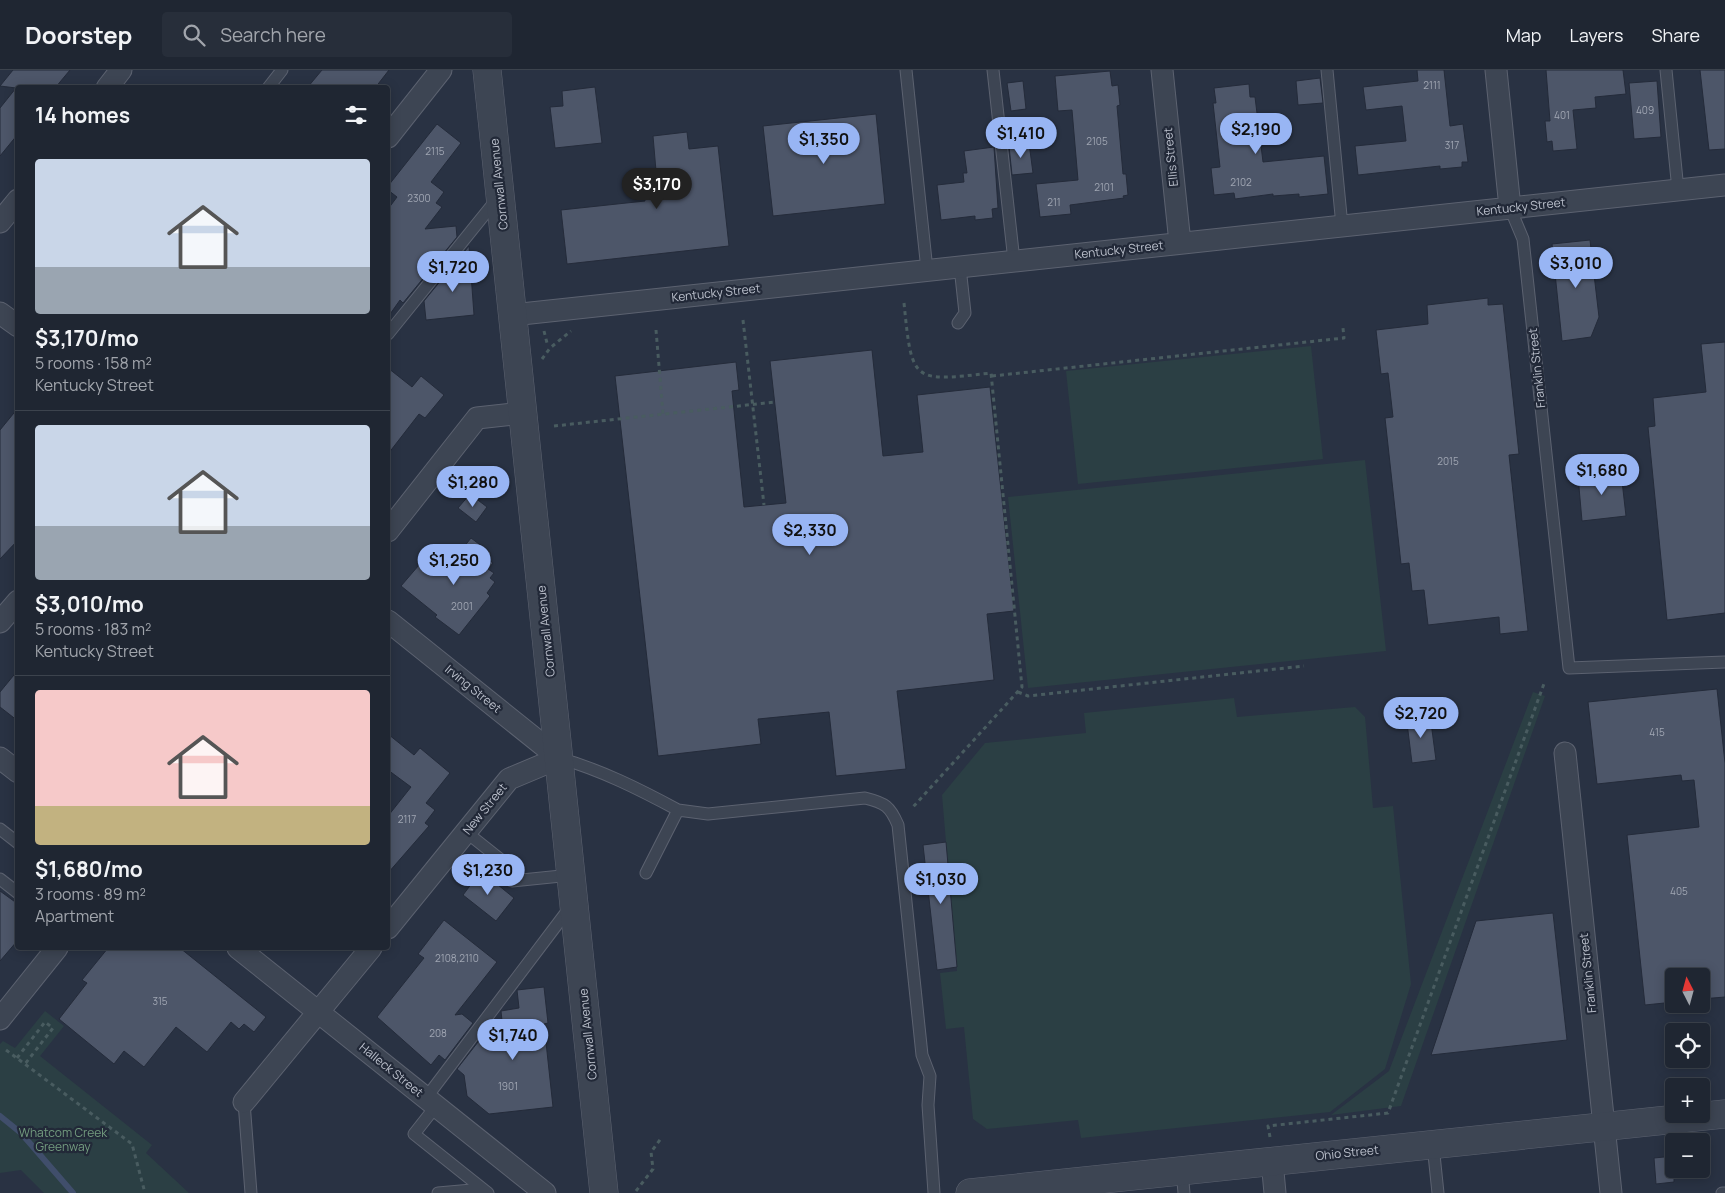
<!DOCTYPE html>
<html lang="en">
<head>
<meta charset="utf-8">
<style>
	body { margin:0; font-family:Manrope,sans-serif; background:#272e3a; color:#f1f3f6; height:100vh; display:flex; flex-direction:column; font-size:19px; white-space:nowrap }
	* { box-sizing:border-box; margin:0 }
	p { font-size:16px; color:#a1a5ac }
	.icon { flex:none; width:28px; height:28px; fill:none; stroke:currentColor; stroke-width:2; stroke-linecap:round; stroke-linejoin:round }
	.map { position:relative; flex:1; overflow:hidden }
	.details { position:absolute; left:15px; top:15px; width:375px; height:865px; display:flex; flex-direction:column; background:#1f2632; border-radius:5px; box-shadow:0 2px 12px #0003,0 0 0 1px #3c434d }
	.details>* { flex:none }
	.needle { width:32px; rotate:354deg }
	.tools { position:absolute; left:1665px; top:898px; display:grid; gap:10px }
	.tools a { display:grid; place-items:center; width:45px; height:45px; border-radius:5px; background:#1f2632; box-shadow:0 2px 12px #0003,0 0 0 1px #3c434d; font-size:25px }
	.price { position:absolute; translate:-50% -42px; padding:0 11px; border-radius:18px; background:#98b5f4; color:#111; font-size:16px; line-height:32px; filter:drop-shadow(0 1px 2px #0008) }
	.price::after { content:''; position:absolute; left:50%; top:30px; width:15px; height:11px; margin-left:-8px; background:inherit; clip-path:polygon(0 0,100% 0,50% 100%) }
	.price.on { background:#222; color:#fff }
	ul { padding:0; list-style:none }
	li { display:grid; align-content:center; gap:10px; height:265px; padding:0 20px }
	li+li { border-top:1px solid #3c434d }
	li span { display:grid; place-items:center; height:155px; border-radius:5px; color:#555 }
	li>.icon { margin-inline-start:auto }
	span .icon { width:90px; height:90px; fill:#fffc; stroke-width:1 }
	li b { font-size:21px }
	h2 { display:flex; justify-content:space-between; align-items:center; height:60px; padding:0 20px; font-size:21px }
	header { display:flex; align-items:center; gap:30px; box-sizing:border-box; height:70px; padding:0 25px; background:#1f2632; border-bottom:1px solid #3c434d }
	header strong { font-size:24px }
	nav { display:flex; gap:28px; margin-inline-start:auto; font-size:18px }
	.search { width:350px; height:45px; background:#272e3a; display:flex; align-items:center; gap:12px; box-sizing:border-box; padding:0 18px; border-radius:5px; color:#a1a5ac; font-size:19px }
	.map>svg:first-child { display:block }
	.green { fill:#2b3f44 }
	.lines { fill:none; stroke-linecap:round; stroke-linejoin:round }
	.stream { stroke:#404e6b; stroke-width:6 }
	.building { fill:#4d5669; stroke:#242b3a }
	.service-casing { stroke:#5c6270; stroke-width:13 }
	.minor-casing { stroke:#5c6270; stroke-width:23 }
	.tertiary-casing { stroke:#5c6270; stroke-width:29 }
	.path { stroke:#495c60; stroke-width:3; stroke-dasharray:4 4; stroke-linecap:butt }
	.service { stroke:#3d4553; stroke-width:11 }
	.minor { stroke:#3d4553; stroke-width:21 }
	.tertiary { stroke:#3d4553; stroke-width:28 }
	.labels { text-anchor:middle; stroke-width:4.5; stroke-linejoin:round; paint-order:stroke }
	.number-label { font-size:10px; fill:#a0a6b3 }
	.street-label { font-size:12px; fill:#bbc0cc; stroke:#222938 }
	.park-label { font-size:12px; fill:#739c7f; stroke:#222938 }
</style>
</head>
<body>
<header>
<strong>Doorstep</strong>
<div class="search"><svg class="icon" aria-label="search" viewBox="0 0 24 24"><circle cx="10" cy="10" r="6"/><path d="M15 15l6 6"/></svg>Search here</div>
<nav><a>Map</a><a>Layers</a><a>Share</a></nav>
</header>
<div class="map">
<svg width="1725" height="1123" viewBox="0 0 1725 1123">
	<rect width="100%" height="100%" fill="#293243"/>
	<!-- green -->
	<path class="green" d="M 1311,276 L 1323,389 L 1078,414 L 1066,301 Z
		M 1365,390 L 1386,581 L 1028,618 L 1008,427 Z
		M 1533,622 L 1545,626 L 1401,1036 L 1331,1045 L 1389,1001 Z
		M 1234,628 L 1237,647 L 1355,637 L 1365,647 L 1373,738 L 1393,736 L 1411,914 L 1385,999 L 1330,1042 L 1081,1068 L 1078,1050 L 987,1059 L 973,1049 L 964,957 L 946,959 L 940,903 L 957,901 L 942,725 L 985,673 L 1086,663 L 1084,643 Z
		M 45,941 L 64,956 L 40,986 L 152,1075 L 146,1083 L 189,1123 L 44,1123 L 21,1100 L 0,1103 L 0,974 L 3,971 L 15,978 Z"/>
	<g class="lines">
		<!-- stream -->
		<path class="stream" d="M 0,1046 L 21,1063 L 73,1123"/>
	</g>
	<!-- building -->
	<path class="building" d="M 13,0 L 70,0 L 55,18 L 18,18 L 18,64 L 0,86 L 0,38 L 16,18 L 0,16 Z
		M 322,0 L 389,0 L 375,18 L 307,18 Z
		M 1417,0 L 1444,0 L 1450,56 L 1463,54 L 1468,92 L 1462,92 L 1462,97 L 1440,99 L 1440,96 L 1358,105 L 1355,76 L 1406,71 L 1402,36 L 1366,40 L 1363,17 L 1418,11 Z
		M 1546,0 L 1623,0 L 1626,24 L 1595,27 L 1596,38 L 1573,40 L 1577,79 L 1553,81 L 1552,71 L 1547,72 L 1545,51 L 1550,51 Z
		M 1700,0 L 1725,0 L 1725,79 L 1709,80 Z
		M 1110,1 L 1112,16 L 1118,15 L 1120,35 L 1117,36 L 1123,104 L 1126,104 L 1128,125 L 1123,126 L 1124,128 L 1070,135 L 1071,144 L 1040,147 L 1036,114 L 1078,110 L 1072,40 L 1058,41 L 1055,6 Z
		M 1320,8 L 1323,33 L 1298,35 L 1296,11 Z
		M 1023,11 L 1026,39 L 1011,41 L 1007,13 Z
		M 1657,11 L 1661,67 L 1634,69 L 1629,13 Z
		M 1249,14 L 1250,27 L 1255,27 L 1263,92 L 1324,86 L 1328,124 L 1299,127 L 1299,124 L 1273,126 L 1273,124 L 1235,129 L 1234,123 L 1214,125 L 1211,98 L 1220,97 L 1213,33 L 1216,33 L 1214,18 Z
		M 595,17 L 602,73 L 555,78 L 550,37 L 563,36 L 562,21 Z
		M 876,44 L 885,134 L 773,146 L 763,56 Z
		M 437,54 L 461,73 L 431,112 L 444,122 L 436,133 L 442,137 L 425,159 L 456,156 L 457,167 L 403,233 L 400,230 L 388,247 L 388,139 L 397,127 L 388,120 L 388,116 Z
		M 687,62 L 689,79 L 718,76 L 729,176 L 567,194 L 561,140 L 645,131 L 642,102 L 656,101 L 653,66 Z
		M 1029,73 L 1033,103 L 1012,105 L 1009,76 Z
		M 994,77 L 998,138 L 992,139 L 993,148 L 975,150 L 975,146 L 941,150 L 937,115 L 964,112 L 963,103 L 967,103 L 964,81 Z
		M 1590,170 L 1599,247 L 1591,267 L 1562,271 L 1552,174 Z
		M 469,176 L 474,245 L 426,250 L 424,231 Z
		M 1488,228 L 1488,235 L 1503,234 L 1519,384 L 1509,385 L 1528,561 L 1500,564 L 1499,547 L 1428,555 L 1424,520 L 1412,521 L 1409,493 L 1401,494 L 1385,348 L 1393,347 L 1388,303 L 1381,304 L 1376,260 L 1428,254 L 1427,235 Z
		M 1725,272 L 1725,543 L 1667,550 L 1648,357 L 1655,356 L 1653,328 L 1706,322 L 1701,274 Z
		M 872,280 L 883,386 L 923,382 L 917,325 L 990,317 L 1014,541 L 987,544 L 994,610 L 897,621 L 906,699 L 836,706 L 829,642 L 758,649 L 761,674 L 658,686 L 615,306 L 736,292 L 739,320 L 732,321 L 744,437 L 786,433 L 770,291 Z
		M 388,298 L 412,317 L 421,306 L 444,325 L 425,348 L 419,344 L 388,384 Z
		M 18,338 L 18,470 L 0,489 L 0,360 Z
		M 1621,402 L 1626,446 L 1582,451 L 1578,406 Z
		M 470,424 L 487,437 L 476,452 L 458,438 Z
		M 471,468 L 491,483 L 487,488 L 493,493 L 488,499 L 494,503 L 490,508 L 495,512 L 487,523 L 490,526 L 459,565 L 435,547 L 437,545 L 401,516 L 425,488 L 443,503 Z
		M 18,600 L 18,651 L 0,637 L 0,622 Z
		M 1717,619 L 1725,693 L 1725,927 L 1701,929 L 1701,906 L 1674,906 L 1674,932 L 1645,935 L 1627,765 L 1699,757 L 1694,710 L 1682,711 L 1681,705 L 1597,714 L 1588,632 Z
		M 1430,645 L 1436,690 L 1412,693 L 1407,653 L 1410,653 L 1409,648 Z
		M 388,664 L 414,685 L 420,678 L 450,703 L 426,733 L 435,740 L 425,753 L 429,756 L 388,803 L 388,746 L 411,717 L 388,700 Z
		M 946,772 L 957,897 L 937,900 L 923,775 Z
		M 481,801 L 514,828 L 496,851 L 463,825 Z
		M 0,821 L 18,834 L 18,870 L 0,891 Z
		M 1553,843 L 1567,970 L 1431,985 L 1476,851 Z
		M 444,850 L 497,892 L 455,945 L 462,944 L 473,953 L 445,990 L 439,985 L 431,995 L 377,947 L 424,888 L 418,884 Z
		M 108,878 L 180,878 L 266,947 L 254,962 L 244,954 L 239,959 L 231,952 L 207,982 L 176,957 L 144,997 L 124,981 L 114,994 L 59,949 L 87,913 L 82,910 Z
		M 544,917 L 548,953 L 544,954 L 553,1037 L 489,1044 L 467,1026 L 464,1005 L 457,999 L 485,963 L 505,980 L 501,941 L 519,938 L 517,920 Z
		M 1674,1086 L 1674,1112 L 1656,1114 L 1654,1088 Z"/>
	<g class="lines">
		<defs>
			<path id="service" d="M 906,0 L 927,200
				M 993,0 L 1014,191
				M 1327,0 L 1342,156
				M 1666,0 L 1678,120
				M 268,18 L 282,0
				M 1510,138 L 1523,169 L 1569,598 L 1725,592
				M 958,253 L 965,243 L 960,197
				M 388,264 L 497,129
				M 559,688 C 601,700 639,719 678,740
				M 0,759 L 18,773
				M 466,762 L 510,797 L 512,811 L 571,805
				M 646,803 L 678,740 L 708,744 L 865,728 C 885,733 890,736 898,755 L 922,985 L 930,1006 L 928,1035 L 934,1123
				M 0,809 L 18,823
				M 426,1028 L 571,836
				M 244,1032 L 251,1123
				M 436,1036 L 414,1064 L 488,1123
				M 1433,1075 L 1438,1123
				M 1182,1101 L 1184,1123
				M 438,1123 L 483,1119
				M 1722,1123 L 1725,1123"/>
			<path id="minor" d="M 1162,0 L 1180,173
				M 1496,0 L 1510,138
				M 107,18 L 121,0
				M 388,67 L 441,0
				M 0,152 L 18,130
				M 0,243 L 18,256
				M 512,245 L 1725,115
				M 388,461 L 477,348 L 523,343
				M 388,551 L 559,688 L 509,709 L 388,858
				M 0,552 L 18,531
				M 1565,683 L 1611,1123
				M 0,688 L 18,702
				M 238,878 L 545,1123
				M 0,949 L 57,878
				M 244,1032 L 371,878
				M 1272,1091 L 1275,1123"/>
			<path id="tertiary" d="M 487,0 L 604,1123
				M 970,1123 L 1725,1044"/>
		</defs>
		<!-- service casing -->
		<use href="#service" class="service-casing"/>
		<!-- minor casing -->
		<use href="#minor" class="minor-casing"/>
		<!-- tertiary casing -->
		<use href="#tertiary" class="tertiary-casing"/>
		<!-- path -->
		<path class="path" d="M 904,233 C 912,313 912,312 991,303 L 1022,617 L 913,737
			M 743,250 L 764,435
			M 656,260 L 663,344
			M 544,261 L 547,273
			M 542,289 L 550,278 L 571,261
			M 992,306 L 1344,268 L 1343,258
			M 554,356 L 775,332
			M 1018,622 L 1028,626 L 1304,596
			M 6,980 L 132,1074 L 145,1123
			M 17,988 L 45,952 L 53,958 L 25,994
			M 1270,1067 L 1268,1056 L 1388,1043 L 1545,611
			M 636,1121 L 653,1099 L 651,1082 L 662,1067"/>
		<!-- service -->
		<use href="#service" class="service"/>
		<!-- minor -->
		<use href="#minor" class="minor"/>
		<!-- tertiary -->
		<use href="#tertiary" class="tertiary"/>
	</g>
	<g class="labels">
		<!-- number labels -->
		<g class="number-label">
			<text x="1432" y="19">2111</text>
			<text x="1645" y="44">409</text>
			<text x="1562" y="49">401</text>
			<text x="1097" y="75">2105</text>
			<text x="1452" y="79">317</text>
			<text x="435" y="85">2115</text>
			<text x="1241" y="116">2102</text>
			<text x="1104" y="121">2101</text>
			<text x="419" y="132">2300</text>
			<text x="1054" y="136">211</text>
			<text x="1448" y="395">2015</text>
			<text x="462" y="540">2001</text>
			<text x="1657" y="666">415</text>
			<text x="407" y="753">2117</text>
			<text x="1679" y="825">405</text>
			<text x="457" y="892">2108,2110</text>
			<text x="160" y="935">315</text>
			<text x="438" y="967">208</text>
			<text x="508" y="1020">1901</text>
		</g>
		<!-- street labels -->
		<g class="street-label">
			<text transform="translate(1171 87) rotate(-96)" y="4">Ellis Street</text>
			<text transform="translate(499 114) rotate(-96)" y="4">Cornwall Avenue</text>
			<text transform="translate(1521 137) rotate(-6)" y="4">Kentucky Street</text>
			<text transform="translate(1119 180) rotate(-6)" y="4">Kentucky Street</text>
			<text transform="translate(716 223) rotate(-6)" y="4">Kentucky Street</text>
			<text transform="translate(1537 298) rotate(-96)" y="4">Franklin Street</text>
			<text transform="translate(546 561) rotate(-96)" y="4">Cornwall Avenue</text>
			<text transform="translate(473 619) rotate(39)" y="4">Irving Street</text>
			<text transform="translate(485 739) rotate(-51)" y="4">New Street</text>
			<text transform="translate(1588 903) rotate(-96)" y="4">Franklin Street</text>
			<text transform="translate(588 964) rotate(-96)" y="4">Cornwall Avenue</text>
			<text transform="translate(391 1000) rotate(39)" y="4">Halleck Street</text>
			<text transform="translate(1347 1083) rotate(-6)" y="4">Ohio Street</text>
		</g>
		<!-- park labels -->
		<g class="park-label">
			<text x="63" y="1067">Whatcom Creek<tspan x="63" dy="14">Greenway</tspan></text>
		</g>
	</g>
</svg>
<div class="tools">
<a><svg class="needle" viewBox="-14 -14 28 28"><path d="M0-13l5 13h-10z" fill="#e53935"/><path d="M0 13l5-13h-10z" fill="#a1a5ac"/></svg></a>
<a><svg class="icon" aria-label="locate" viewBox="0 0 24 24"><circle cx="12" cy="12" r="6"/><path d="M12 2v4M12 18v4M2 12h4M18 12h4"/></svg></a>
<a>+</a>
<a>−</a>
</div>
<b class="price" style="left:1256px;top:85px">$2,190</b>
<b class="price" style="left:1021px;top:89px">$1,410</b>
<b class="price" style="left:824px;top:95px">$1,350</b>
<b class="price on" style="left:657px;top:140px">$3,170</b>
<b class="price" style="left:1576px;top:219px">$3,010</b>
<b class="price" style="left:453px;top:223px">$1,720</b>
<b class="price" style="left:1602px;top:426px">$1,680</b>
<b class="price" style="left:473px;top:438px">$1,280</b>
<b class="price" style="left:810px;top:486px">$2,330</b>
<b class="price" style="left:454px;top:516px">$1,250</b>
<b class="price" style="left:1421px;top:669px">$2,720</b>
<b class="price" style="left:488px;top:826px">$1,230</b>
<b class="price" style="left:941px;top:835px">$1,030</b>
<b class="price" style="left:513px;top:991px">$1,740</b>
<section class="details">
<h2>14 homes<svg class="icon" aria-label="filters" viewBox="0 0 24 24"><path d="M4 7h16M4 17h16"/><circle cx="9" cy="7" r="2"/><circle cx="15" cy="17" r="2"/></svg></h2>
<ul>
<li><span style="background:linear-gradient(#c9d6e8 70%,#9aa5b1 0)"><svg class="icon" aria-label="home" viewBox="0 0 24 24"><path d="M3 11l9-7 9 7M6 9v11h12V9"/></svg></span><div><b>$3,170/mo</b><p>5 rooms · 158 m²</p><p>Kentucky Street</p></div></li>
<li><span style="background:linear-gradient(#c9d6e8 65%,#9aa5b1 0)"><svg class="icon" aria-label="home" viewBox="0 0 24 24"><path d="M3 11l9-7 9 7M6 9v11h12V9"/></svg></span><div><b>$3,010/mo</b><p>5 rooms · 183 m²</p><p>Kentucky Street</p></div></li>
<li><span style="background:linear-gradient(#f6c9c9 75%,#c2b280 0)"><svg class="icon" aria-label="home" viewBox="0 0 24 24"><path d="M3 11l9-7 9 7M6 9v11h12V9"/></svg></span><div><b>$1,680/mo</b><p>3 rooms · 89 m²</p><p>Apartment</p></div></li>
</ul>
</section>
</div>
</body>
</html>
